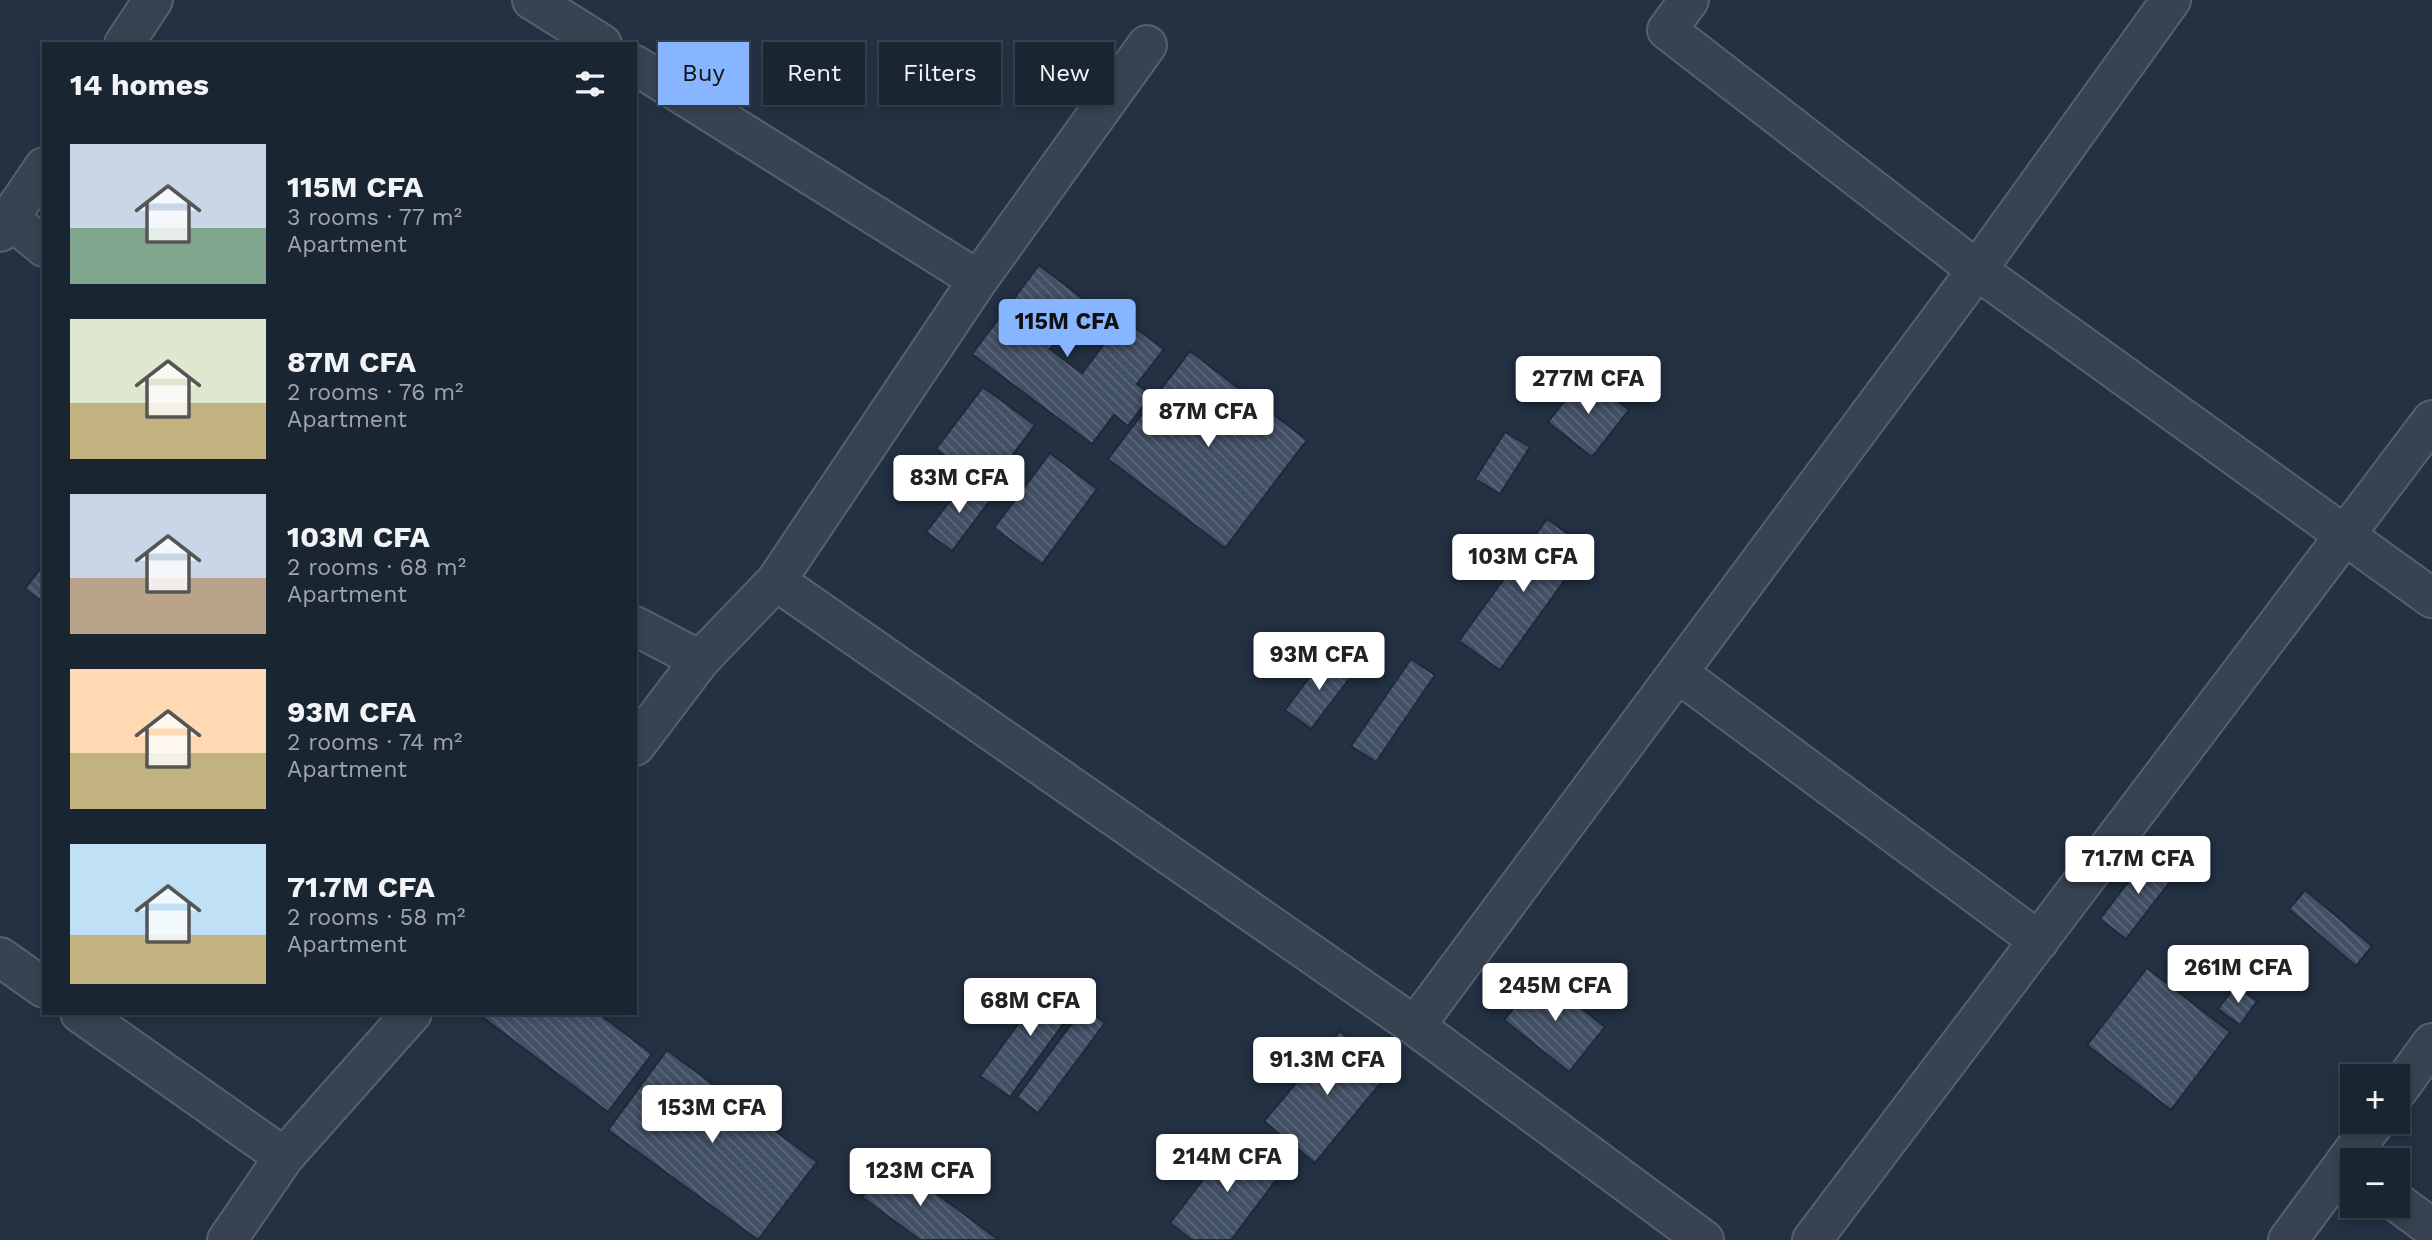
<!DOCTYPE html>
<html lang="en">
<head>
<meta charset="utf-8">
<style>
	body { margin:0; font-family:"Work Sans",sans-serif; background:#232d3a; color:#f1f3f6; height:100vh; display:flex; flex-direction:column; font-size:26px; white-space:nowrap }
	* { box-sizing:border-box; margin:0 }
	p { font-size:23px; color:#9fa5ac }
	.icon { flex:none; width:38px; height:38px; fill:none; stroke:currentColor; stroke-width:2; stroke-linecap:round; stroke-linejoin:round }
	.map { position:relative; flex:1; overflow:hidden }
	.side { position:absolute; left:42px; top:42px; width:595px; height:973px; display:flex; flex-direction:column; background:#1a2532; border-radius:0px; box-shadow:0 4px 10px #0003,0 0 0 2px #38424d }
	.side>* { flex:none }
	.hud { position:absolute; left:658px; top:42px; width:665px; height:63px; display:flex; gap:14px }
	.tools { position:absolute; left:2340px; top:1064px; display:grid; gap:14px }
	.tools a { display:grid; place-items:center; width:70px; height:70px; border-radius:0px; background:#1a2532; box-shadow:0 4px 10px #0003,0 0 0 2px #38424d; font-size:35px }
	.price { position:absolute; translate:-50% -60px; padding:0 16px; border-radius:7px; background:#fff; color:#222; font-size:23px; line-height:46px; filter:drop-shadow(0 2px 4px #0008) }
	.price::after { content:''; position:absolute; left:50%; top:42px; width:21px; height:16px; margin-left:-10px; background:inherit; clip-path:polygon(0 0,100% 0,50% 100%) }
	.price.on { background:#87b5ff; color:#111 }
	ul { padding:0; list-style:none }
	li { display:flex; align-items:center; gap:21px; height:175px; padding:0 28px }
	li span { display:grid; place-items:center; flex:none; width:196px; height:140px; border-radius:0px; color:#555 }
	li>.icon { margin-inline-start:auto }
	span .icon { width:84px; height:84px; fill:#fffc; stroke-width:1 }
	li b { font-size:30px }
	h2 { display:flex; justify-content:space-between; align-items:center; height:84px; padding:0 28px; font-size:30px }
	.tag { padding:0 24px; border-radius:0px; background:#1a2532; box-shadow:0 4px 10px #0003,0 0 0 2px #38424d; font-size:24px; line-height:63px }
	.tag.on { background:#87b5ff; color:#111 }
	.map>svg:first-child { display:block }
	.building { fill:url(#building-back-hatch); stroke:#1e2939; stroke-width:2 }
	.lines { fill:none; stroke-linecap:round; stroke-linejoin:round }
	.minor-casing { stroke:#55606f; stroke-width:42 }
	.minor { stroke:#384352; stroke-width:38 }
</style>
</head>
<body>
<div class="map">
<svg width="2432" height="1240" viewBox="0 0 2432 1240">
	<defs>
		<pattern id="building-back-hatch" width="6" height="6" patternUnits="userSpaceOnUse" patternTransform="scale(1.75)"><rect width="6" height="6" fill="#425065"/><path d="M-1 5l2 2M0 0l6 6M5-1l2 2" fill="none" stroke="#5b677a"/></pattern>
	</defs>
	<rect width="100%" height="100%" fill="#233143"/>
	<!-- building -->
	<path class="building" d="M 1039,265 L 1086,301 L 1050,349 L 1082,373 L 1123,319 L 1164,349 L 1137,384 L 1151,395 L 1128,426 L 1114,415 L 1092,444 L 972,354 Z
		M 1190,351 L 1307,440 L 1225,548 L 1108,459 Z
		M 1585,375 L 1629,410 L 1592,457 L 1548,422 Z
		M 983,387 L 1035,425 L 988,488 L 936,449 Z
		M 1505,432 L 1530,447 L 1500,494 L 1475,479 Z
		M 1050,453 L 1097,489 L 1042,564 L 994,528 Z
		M 967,479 L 992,498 L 952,551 L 926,532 Z
		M 1547,519 L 1588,548 L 1500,670 L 1459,641 Z
		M 44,564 L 44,603 L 25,589 Z
		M 1326,655 L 1353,674 L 1311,729 L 1285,710 Z
		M 1411,659 L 1435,675 L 1376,762 L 1351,746 Z
		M 2150,853 L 2176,874 L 2126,939 L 2100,919 Z
		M 2305,890 L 2372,946 L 2356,966 L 2289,909 Z
		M 2240,945 L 2256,958 L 2237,982 L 2221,969 Z
		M 2147,968 L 2230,1032 L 2171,1110 L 2087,1045 Z
		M 1541,975 L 1605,1027 L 1569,1072 L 1504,1020 Z
		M 1051,979 L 1081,1000 L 1010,1097 L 980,1076 Z
		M 2235,986 L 2257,1001 L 2240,1025 L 2218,1009 Z
		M 1084,1007 L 1105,1023 L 1038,1113 L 1017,1097 Z
		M 477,1013 L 598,1013 L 652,1054 L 608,1112 Z
		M 1340,1031 L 1389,1073 L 1315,1163 L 1264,1121 Z
		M 667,1050 L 817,1162 L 758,1240 L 608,1130 Z
		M 1237,1135 L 1283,1171 L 1231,1240 L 1192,1240 L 1170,1223 Z
		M 890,1159 L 999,1240 L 920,1240 L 862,1197 Z"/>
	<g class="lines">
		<defs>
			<path id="minor" d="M 532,0 L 602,44
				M 1689,0 L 1667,30 L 1977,270 L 2432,598
				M 124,44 L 153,0
				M 635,65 L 978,280
				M 10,219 L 44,247
				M 0,232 L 44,167
				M 776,581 L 1415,1026 L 1704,1240
				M 635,626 L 700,660
				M 1678,673 L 2039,941
				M 635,746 L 700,660 L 776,581 L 978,280 L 1147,45
				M 0,957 L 44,988
				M 80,1013 L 284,1157
				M 1415,1026 L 1977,270 L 2171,0
				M 2398,1090 L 2432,1043
				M 2398,1203 L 2432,1228
				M 227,1240 L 284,1157 L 412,1013
				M 1812,1240 L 2432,420
				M 2288,1240 L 2375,1122"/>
		</defs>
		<!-- minor casing -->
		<use href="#minor" class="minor-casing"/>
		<!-- minor -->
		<use href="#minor" class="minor"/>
	</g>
</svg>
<div class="tools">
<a>+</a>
<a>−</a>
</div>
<b class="price on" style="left:1067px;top:359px">115M CFA</b>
<b class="price" style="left:1588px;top:416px">277M CFA</b>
<b class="price" style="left:1208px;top:449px">87M CFA</b>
<b class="price" style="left:959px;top:515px">83M CFA</b>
<b class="price" style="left:1523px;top:594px">103M CFA</b>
<b class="price" style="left:1319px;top:692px">93M CFA</b>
<b class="price" style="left:2138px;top:896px">71.7M CFA</b>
<b class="price" style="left:2238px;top:1005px">261M CFA</b>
<b class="price" style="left:1555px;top:1023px">245M CFA</b>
<b class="price" style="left:1030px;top:1038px">68M CFA</b>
<b class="price" style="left:1327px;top:1097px">91.3M CFA</b>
<b class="price" style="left:712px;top:1145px">153M CFA</b>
<b class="price" style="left:1227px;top:1194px">214M CFA</b>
<b class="price" style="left:920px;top:1208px">123M CFA</b>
<div class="hud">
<a class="tag on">Buy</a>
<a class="tag">Rent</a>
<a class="tag">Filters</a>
<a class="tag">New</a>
</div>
<section class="side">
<h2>14 homes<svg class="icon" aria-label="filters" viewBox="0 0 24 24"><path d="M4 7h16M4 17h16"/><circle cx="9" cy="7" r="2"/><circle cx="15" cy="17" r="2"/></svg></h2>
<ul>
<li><span style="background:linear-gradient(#c9d6e8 60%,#7fa58c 0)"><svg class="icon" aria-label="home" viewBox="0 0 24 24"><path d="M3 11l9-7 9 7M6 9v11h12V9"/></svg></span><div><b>115M CFA</b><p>3 rooms · 77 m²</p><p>Apartment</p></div></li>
<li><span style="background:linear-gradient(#dfe7d0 60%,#c2b280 0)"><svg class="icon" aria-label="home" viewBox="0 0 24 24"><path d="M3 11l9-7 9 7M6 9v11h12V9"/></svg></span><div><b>87M CFA</b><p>2 rooms · 76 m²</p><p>Apartment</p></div></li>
<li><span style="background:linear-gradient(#c9d6e8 60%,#b9a48a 0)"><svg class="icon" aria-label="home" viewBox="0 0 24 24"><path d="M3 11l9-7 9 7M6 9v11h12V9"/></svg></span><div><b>103M CFA</b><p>2 rooms · 68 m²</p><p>Apartment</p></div></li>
<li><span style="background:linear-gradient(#ffd9b3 60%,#c2b280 0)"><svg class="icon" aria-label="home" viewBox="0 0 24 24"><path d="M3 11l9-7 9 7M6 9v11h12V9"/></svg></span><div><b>93M CFA</b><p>2 rooms · 74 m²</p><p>Apartment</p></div></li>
<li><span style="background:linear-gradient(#bfe0f5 65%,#c2b280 0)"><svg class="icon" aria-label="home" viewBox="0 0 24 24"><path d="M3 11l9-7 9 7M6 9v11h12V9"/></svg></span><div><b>71.7M CFA</b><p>2 rooms · 58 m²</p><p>Apartment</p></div></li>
</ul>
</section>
</div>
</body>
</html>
